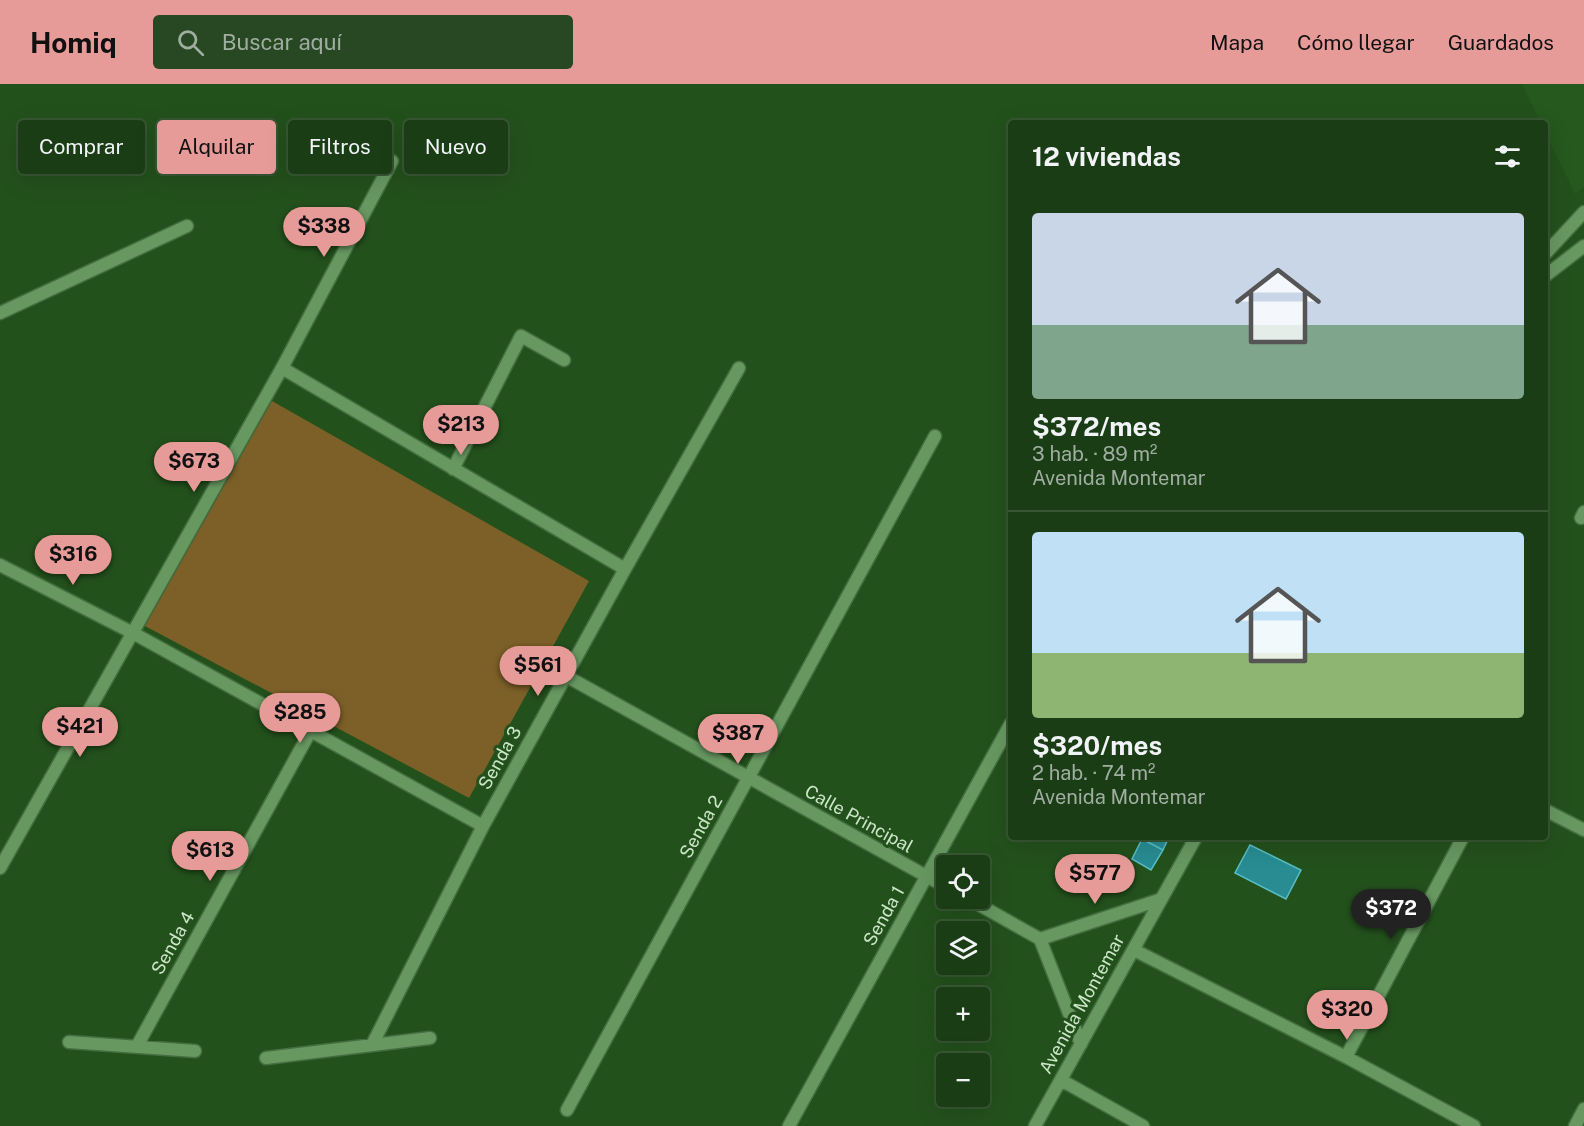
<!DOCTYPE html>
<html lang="es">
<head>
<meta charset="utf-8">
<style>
	body { margin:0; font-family:"Public Sans",sans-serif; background:#274822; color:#f1f3f6; height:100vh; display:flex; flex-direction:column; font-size:22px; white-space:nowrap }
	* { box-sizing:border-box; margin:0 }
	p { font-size:20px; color:#9faea0 }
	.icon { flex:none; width:33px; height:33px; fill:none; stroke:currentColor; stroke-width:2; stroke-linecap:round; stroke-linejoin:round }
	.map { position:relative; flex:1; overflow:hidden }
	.drawer { position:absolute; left:1008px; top:36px; width:540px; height:720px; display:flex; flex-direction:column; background:#1a3d15; border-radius:6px; box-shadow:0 6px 24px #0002,0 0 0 2px #385634 }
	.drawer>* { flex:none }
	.hud { position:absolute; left:18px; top:36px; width:570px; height:54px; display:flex; gap:12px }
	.tools { position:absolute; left:936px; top:771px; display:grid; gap:12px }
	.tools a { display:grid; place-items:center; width:54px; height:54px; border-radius:6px; background:#1a3d15; box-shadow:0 6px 24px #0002,0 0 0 2px #385634; font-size:30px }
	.price { position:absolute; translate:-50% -51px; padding:0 14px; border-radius:21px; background:#e69b98; color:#111; font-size:20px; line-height:39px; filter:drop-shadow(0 2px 3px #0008) }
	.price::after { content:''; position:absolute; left:50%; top:36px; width:18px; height:14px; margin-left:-9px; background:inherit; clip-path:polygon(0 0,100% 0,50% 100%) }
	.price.on { background:#222; color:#fff }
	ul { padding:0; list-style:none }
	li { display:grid; align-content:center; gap:12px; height:318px; padding:0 24px }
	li+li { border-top:2px solid #385634 }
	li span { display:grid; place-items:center; height:186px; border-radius:6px; color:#555 }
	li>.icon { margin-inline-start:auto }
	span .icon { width:108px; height:108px; fill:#fffc; stroke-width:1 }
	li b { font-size:26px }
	h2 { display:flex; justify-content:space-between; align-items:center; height:72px; padding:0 24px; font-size:26px }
	.tag { padding:0 21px; border-radius:6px; background:#1a3d15; box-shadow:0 6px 24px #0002,0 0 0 2px #385634; font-size:21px; line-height:54px }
	.tag.on { background:#e69b98; color:#111 }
	header { display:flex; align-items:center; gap:36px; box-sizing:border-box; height:84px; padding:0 30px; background:#e69b98; color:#111 }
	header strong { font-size:28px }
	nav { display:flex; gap:33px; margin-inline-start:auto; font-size:21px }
	.search { width:420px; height:54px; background:#274822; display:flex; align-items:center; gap:15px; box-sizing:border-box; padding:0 21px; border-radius:6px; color:#9faea0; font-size:22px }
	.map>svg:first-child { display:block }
	.built { fill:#25591d }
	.green { fill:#7d6028 }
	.building { fill:#288c92; stroke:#56bfc6; stroke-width:1.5 }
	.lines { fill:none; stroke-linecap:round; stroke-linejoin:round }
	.minor-casing { stroke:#446e40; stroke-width:15 }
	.minor { stroke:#679860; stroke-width:12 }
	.labels { text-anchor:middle; stroke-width:6; stroke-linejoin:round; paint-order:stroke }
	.street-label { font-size:18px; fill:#cce6c8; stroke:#23511c }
</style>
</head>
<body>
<header>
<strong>Homiq</strong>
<div class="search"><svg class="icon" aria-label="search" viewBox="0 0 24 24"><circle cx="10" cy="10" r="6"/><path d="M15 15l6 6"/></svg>Buscar aquí</div>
<nav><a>Mapa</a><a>Cómo llegar</a><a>Guardados</a></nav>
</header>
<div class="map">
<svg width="1584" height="1042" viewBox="0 0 1584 1042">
	<rect width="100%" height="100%" fill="#23511c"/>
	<!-- built -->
	<path class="built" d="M 1522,0 L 1584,0 L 1584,103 L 1575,110 L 1545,48 L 1545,39 L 1541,39 Z"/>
	<!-- green -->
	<path class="green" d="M 272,317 L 589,497 L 469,714 L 145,542 Z"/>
	<!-- building -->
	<path class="building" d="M 1143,753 L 1169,753 L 1163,766 L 1142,755 Z
		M 1142,755 L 1163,766 L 1151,786 L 1132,775 Z
		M 1250,761 L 1301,786 L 1286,815 L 1235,789 Z"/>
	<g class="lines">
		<defs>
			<path id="minor" d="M 1545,170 L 1584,128
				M 1545,192 L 1584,162
				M 0,229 L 187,142
				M 282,284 L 625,485
				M 453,385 L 521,252 L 564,276
				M 1581,434 L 1584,428
				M 0,481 L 133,549 L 483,742
				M 566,592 L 946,803
				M 1545,726 L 1584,746
				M 0,784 L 282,284 L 392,77
				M 967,814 L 1040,855 L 1081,960
				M 1040,855 L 1159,816
				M 1134,866 L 1346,973 L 1474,1042
				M 69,958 L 195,967
				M 372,961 L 483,742 L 625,485 L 739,284
				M 137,962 L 310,648
				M 1346,973 L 1463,753
				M 266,974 L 430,954
				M 1061,996 L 1143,1042
				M 567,1026 L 935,352
				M 789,1042 L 1011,639
				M 1035,1042 C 1089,946 1142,849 1196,753
				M 1575,1042 L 1584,1025"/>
		</defs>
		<!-- minor casing -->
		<use href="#minor" class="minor-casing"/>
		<!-- minor -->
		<use href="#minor" class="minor"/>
	</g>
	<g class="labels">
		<!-- street labels -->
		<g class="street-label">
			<text transform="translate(500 674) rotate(-61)" y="6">Senda 3</text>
			<text transform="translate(859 735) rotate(29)" y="6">Calle Principal</text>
			<text transform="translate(701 743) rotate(-61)" y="6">Senda 2</text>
			<text transform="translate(884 832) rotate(-61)" y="6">Senda 1</text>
			<text transform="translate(173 859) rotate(-61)" y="6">Senda 4</text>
			<text transform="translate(1082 920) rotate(-61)" y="6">Avenida Montemar</text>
		</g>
	</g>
</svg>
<div class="tools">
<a><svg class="icon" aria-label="locate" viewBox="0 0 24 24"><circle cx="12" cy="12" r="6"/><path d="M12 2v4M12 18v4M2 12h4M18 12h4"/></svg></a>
<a><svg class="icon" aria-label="layers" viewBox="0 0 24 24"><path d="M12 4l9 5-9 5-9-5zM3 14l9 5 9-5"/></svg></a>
<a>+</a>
<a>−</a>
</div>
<b class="price" style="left:324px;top:174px">$338</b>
<b class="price" style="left:461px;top:372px">$213</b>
<b class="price" style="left:194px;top:409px">$673</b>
<b class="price" style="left:73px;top:502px">$316</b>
<b class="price" style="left:538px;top:613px">$561</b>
<b class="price" style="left:300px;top:660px">$285</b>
<b class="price" style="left:80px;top:674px">$421</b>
<b class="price" style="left:738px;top:681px">$387</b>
<b class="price" style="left:210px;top:798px">$613</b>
<b class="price" style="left:1095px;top:821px">$577</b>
<b class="price on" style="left:1391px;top:856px">$372</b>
<b class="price" style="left:1347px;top:957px">$320</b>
<div class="hud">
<a class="tag">Comprar</a>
<a class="tag on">Alquilar</a>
<a class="tag">Filtros</a>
<a class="tag">Nuevo</a>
</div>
<section class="drawer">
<h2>12 viviendas<svg class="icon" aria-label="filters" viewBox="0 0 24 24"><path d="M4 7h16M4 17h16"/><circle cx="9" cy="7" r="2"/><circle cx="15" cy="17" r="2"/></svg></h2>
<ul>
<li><span style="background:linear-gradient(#c9d6e8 60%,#7fa58c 0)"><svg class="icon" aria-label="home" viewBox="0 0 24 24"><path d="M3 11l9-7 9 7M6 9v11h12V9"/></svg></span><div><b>$372/mes</b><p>3 hab. · 89 m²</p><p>Avenida Montemar</p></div></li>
<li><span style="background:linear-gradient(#bfe0f5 65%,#8fb573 0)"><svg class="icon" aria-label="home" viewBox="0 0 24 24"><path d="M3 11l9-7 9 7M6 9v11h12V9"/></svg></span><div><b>$320/mes</b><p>2 hab. · 74 m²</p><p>Avenida Montemar</p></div></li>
</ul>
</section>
</div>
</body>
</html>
